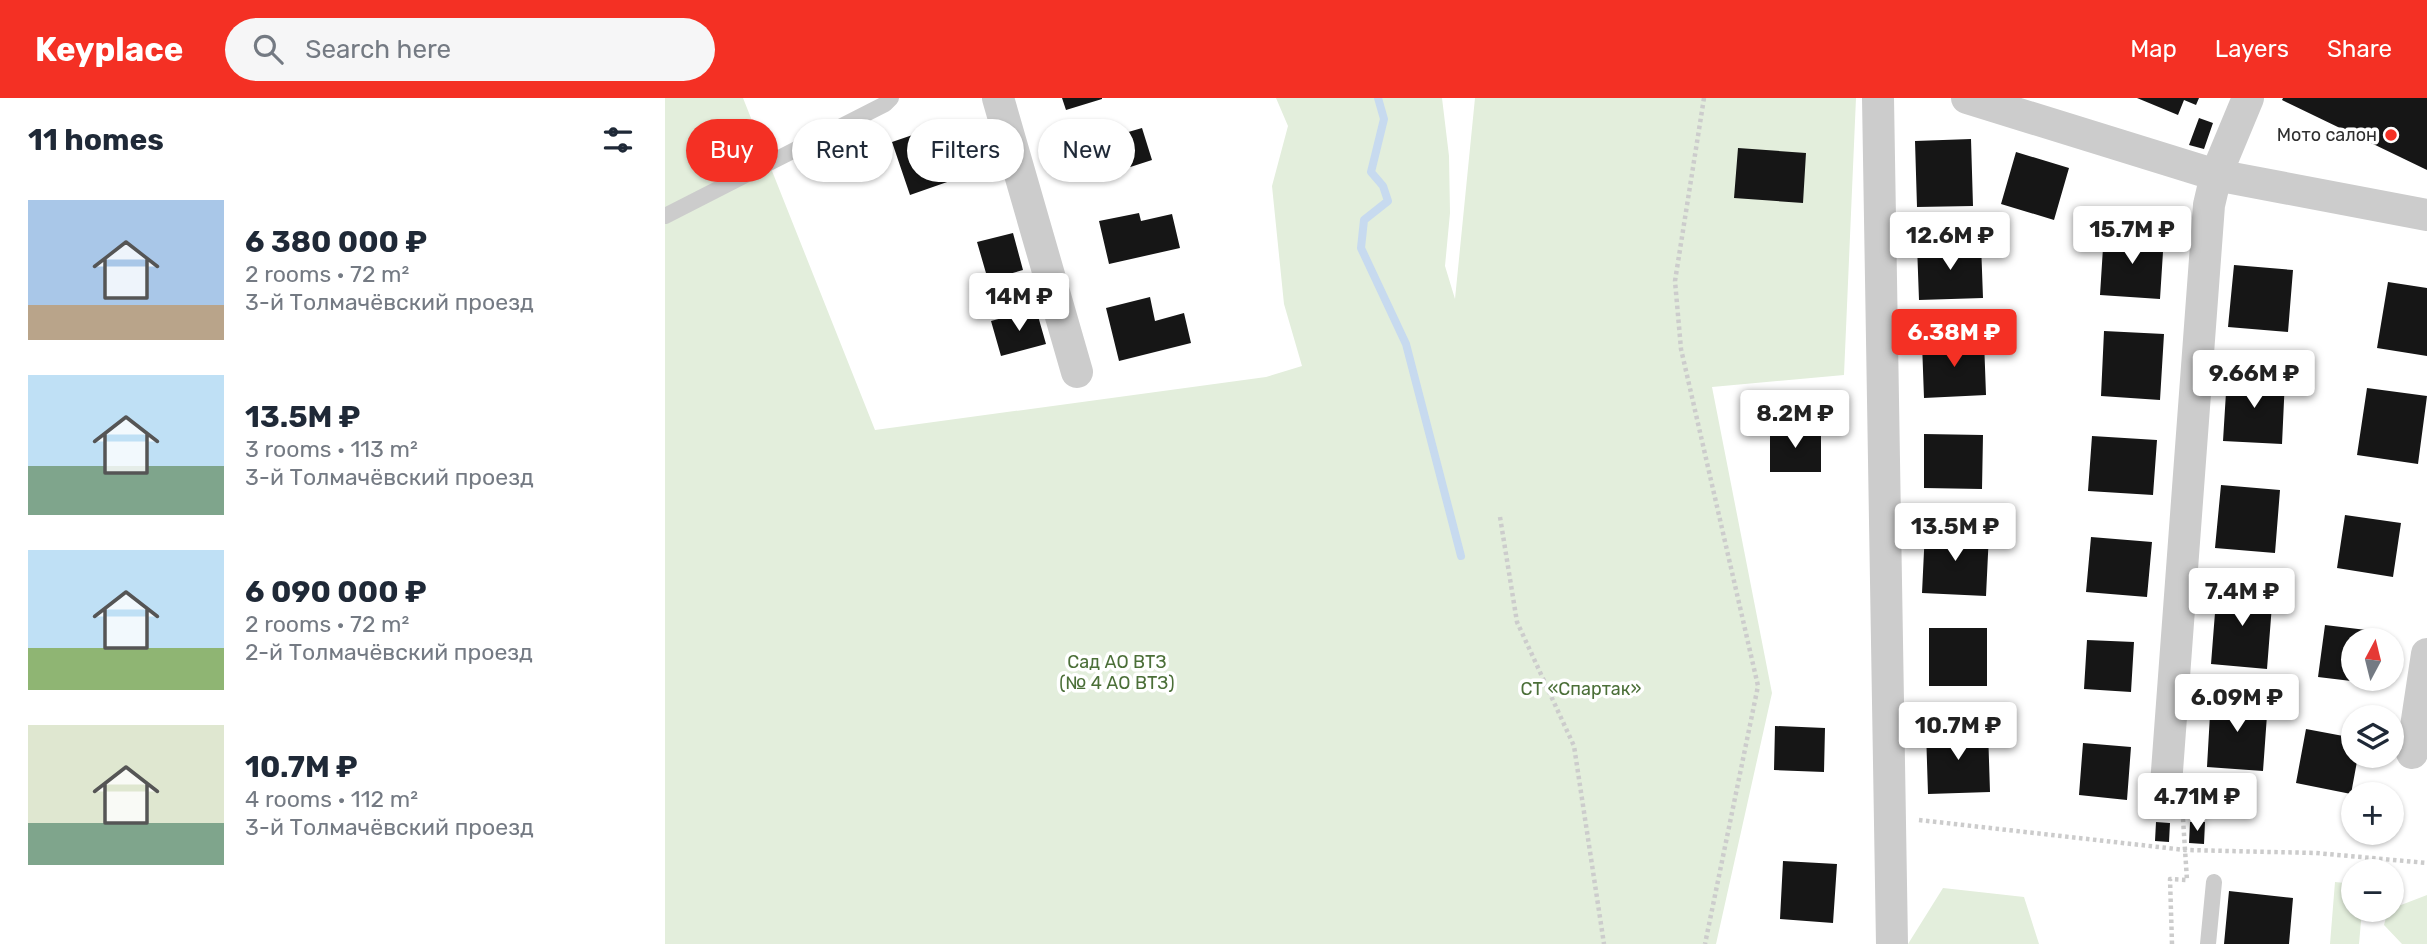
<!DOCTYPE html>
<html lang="en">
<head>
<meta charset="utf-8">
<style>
	body { margin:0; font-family:Rubik,sans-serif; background:#f6f6f7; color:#1f2937; height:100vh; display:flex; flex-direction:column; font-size:26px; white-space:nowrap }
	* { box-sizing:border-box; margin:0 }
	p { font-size:23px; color:#747a83 }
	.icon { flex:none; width:38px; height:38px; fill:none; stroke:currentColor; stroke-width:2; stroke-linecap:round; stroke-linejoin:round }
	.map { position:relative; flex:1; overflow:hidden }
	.sheet { display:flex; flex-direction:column; background:#fff; width:665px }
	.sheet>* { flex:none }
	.banner { position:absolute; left:21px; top:21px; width:665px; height:63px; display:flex; gap:14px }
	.needle { width:46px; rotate:7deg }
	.controls { position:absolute; left:1676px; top:530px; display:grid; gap:14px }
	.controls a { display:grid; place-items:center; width:63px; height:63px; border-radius:50%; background:#fff; box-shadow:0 2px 5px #0004; font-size:35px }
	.price { position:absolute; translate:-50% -60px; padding:0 16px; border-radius:7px; background:#fff; color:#222; font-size:23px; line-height:46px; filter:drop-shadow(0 2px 4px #0008) }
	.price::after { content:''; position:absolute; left:50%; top:42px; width:21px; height:16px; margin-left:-10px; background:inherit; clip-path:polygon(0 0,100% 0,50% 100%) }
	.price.active { background:#f43024; color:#fff }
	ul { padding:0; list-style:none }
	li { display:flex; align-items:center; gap:21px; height:175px; padding:0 28px }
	li span { display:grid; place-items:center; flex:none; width:196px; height:140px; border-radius:0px; color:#555 }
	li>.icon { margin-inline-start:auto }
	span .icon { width:84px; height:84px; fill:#fffc; stroke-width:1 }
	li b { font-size:30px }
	h2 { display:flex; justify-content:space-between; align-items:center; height:84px; padding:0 28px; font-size:30px }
	.chip { padding:0 24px; border-radius:32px; background:#fff; box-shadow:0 2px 5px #0004; font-size:24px; line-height:63px }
	.chip.active { background:#f43024; color:#fff }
	header { display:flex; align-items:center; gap:42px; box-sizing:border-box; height:98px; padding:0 35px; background:#f43024; color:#fff }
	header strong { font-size:33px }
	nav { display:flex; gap:38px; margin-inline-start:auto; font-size:24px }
	.search { width:490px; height:63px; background:#f6f6f7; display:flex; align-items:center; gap:18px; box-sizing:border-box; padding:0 24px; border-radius:38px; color:#747a83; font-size:26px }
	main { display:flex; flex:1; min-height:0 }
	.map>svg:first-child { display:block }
	.green { fill:#e3eedc }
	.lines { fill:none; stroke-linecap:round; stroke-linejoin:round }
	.stream { stroke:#c7daef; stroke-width:8 }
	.building { fill:#161616 }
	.path { stroke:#ccc; stroke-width:4.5; stroke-dasharray:3.5 3.5; stroke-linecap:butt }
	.service { stroke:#ccc; stroke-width:16 }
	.minor { stroke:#ccc; stroke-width:32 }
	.poi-dot { fill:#f43024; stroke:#fff; stroke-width:2.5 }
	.labels { text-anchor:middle; stroke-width:7; stroke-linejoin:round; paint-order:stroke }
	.poi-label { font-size:18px; fill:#2f2f2f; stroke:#fff; text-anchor:end }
	.park-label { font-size:18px; fill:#4b6f38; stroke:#fff }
</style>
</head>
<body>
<header>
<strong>Keyplace</strong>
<div class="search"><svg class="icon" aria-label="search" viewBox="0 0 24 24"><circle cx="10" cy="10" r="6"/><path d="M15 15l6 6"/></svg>Search here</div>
<nav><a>Map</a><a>Layers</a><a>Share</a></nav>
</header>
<main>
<section class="sheet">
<h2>11 homes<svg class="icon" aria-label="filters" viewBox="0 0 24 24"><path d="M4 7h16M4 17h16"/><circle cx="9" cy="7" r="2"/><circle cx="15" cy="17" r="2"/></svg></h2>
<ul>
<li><span style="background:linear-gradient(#a9c7e8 75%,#b9a48a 0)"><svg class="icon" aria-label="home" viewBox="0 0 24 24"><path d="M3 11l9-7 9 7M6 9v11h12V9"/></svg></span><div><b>6 380 000 ₽</b><p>2 rooms · 72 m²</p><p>3-й Толмачёвский проезд</p></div></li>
<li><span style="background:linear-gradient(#bfe0f5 65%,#7fa58c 0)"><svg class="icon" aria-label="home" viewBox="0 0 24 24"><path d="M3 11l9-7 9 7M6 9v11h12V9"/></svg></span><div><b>13.5M ₽</b><p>3 rooms · 113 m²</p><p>3-й Толмачёвский проезд</p></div></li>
<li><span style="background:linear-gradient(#bfe0f5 70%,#8fb573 0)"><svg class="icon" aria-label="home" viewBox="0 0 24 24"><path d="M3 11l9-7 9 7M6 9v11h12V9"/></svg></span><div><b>6 090 000 ₽</b><p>2 rooms · 72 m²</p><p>2-й Толмачёвский проезд</p></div></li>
<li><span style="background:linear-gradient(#dfe7d0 70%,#7fa58c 0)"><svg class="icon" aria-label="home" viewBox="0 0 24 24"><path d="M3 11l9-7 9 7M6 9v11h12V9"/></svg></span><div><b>10.7M ₽</b><p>4 rooms · 112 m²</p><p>3-й Толмачёвский проезд</p></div></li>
</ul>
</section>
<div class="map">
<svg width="1762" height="846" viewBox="0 0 1762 846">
	<rect width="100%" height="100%" fill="#fff"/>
	<!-- green -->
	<path class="green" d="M 0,0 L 78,0 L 210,332 L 601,279 L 637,268 L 619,206 L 607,88 L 623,28 L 611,0 L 777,0 L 784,58 L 785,115 L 780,168 L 790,201 L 810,0 L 1191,0 L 1179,277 L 1047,289 L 1107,595 L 1051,846 L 0,846 Z
		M 1670,784 L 1689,786 L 1689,812 L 1697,812 L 1694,846 L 1665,846 Z
		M 1278,790 L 1359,799 L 1374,846 L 1243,846 Z
		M 1762,797 L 1762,846 L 1737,846 L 1719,827 L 1723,812 Z"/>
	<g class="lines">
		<!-- stream -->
		<path class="stream" d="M 713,0 L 719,21 L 706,74 L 718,88 L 723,103 L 699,122 L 696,150 L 741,246 L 796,458"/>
	</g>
	<!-- building -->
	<path class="building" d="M 397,0 L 437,0 L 437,1 L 401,12 Z
		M 1472,0 L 1534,0 L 1531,7 L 1519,2 L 1513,17 Z
		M 1618,0 L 1762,0 L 1762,72 L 1617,2 Z
		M 1534,20 L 1548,25 L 1539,51 L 1524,47 Z
		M 450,26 L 453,37 L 477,30 L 487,62 L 422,83 L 408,39 Z
		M 268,30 L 285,83 L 245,97 L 227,44 Z
		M 1306,41 L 1308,108 L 1252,109 L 1250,43 Z
		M 1073,50 L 1141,55 L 1138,105 L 1069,100 Z
		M 1351,54 L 1404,70 L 1389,122 L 1336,106 Z
		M 474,115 L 476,123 L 507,116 L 515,150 L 444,166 L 434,123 Z
		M 1439,134 L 1499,138 L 1495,201 L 1435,197 Z
		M 348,135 L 358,172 L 323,182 L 312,144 Z
		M 1316,145 L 1318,200 L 1254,202 L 1252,147 Z
		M 1569,167 L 1628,172 L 1623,234 L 1563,229 Z
		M 1723,184 L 1762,190 L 1762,258 L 1712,250 Z
		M 485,199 L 490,223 L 519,215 L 526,245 L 454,263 L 441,210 Z
		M 371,211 L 381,246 L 336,258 L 326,223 Z
		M 1439,233 L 1499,236 L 1495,302 L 1436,298 Z
		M 1319,242 L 1321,297 L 1259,300 L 1257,245 Z
		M 1562,278 L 1620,281 L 1617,346 L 1558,343 Z
		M 1702,290 L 1762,298 L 1753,366 L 1692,357 Z
		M 1105,329 L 1156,329 L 1156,374 L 1105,374 Z
		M 1259,336 L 1318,337 L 1317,391 L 1259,390 Z
		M 1427,338 L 1492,342 L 1488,397 L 1423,393 Z
		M 1556,387 L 1615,392 L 1610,455 L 1550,450 Z
		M 1680,417 L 1736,425 L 1728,479 L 1672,470 Z
		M 1260,432 L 1324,435 L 1321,498 L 1257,495 Z
		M 1426,439 L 1487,444 L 1482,499 L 1421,494 Z
		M 1552,489 L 1608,494 L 1602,571 L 1546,566 Z
		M 1660,527 L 1718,534 L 1717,542 L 1689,542 L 1689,581 L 1712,581 L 1711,586 L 1653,579 Z
		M 1264,530 L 1322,530 L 1322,588 L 1264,588 Z
		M 1422,542 L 1469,544 L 1466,594 L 1419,591 Z
		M 1546,599 L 1603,603 L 1598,673 L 1542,669 Z
		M 1110,628 L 1160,630 L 1159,674 L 1109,672 Z
		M 1641,631 L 1689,640 L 1689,658 L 1693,658 L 1686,696 L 1631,685 Z
		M 1323,632 L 1325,694 L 1263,696 L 1261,633 Z
		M 1418,645 L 1466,649 L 1462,702 L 1414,697 Z
		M 1491,724 L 1505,725 L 1504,744 L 1490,743 Z
		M 1525,724 L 1540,724 L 1539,746 L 1524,745 Z
		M 1118,763 L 1172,766 L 1168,825 L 1115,821 Z
		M 1564,793 L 1628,800 L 1624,846 L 1559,846 Z"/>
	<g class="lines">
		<!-- path -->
		<path class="path" d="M 1039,0 L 1010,183 L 1016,251 L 1093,588 L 1040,846
			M 835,419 L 852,524 L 909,648 L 939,846
			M 1254,722 L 1520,752 L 1651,755 L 1762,765
			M 1507,846 L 1505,781 L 1522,782 L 1518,721"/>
		<!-- service -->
		<path class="service" d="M 0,118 L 220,6 L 226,0
			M 1543,846 L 1549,784"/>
		<!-- minor -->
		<path class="minor" d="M 333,0 L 412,274
			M 1213,0 L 1227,846
			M 1302,0 L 1551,77 L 1762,117
			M 1747,655 L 1762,556
			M 1500,700 L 1544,107 L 1551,77 L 1583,0"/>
	</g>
	<!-- markers -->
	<circle class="poi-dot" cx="1726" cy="37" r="7"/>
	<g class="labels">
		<!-- poi labels -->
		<g class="poi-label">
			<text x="1712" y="43">Мото салон</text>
		</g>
		<!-- park labels -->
		<g class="park-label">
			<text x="452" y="570">Сад АО ВТЗ<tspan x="452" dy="21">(№ 4 АО ВТЗ)</tspan></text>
			<text x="916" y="597">СТ «Спартак»</text>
		</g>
	</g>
</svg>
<div class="controls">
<a><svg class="needle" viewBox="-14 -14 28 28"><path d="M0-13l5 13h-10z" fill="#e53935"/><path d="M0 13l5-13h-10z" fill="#747a83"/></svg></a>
<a><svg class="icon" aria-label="layers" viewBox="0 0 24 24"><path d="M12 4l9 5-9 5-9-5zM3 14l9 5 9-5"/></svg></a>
<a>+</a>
<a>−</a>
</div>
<b class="price" style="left:1467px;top:168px">15.7M ₽</b>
<b class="price" style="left:1285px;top:174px">12.6M ₽</b>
<b class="price" style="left:354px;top:235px">14M ₽</b>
<b class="price active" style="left:1289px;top:271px">6.38M ₽</b>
<b class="price" style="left:1589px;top:312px">9.66M ₽</b>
<b class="price" style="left:1130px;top:352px">8.2M ₽</b>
<b class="price" style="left:1290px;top:465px">13.5M ₽</b>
<b class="price" style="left:1577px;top:530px">7.4M ₽</b>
<b class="price" style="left:1572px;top:636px">6.09M ₽</b>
<b class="price" style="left:1293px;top:664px">10.7M ₽</b>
<b class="price" style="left:1532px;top:735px">4.71M ₽</b>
<div class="banner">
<a class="chip active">Buy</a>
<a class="chip">Rent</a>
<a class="chip">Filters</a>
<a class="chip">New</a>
</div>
</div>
</main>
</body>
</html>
